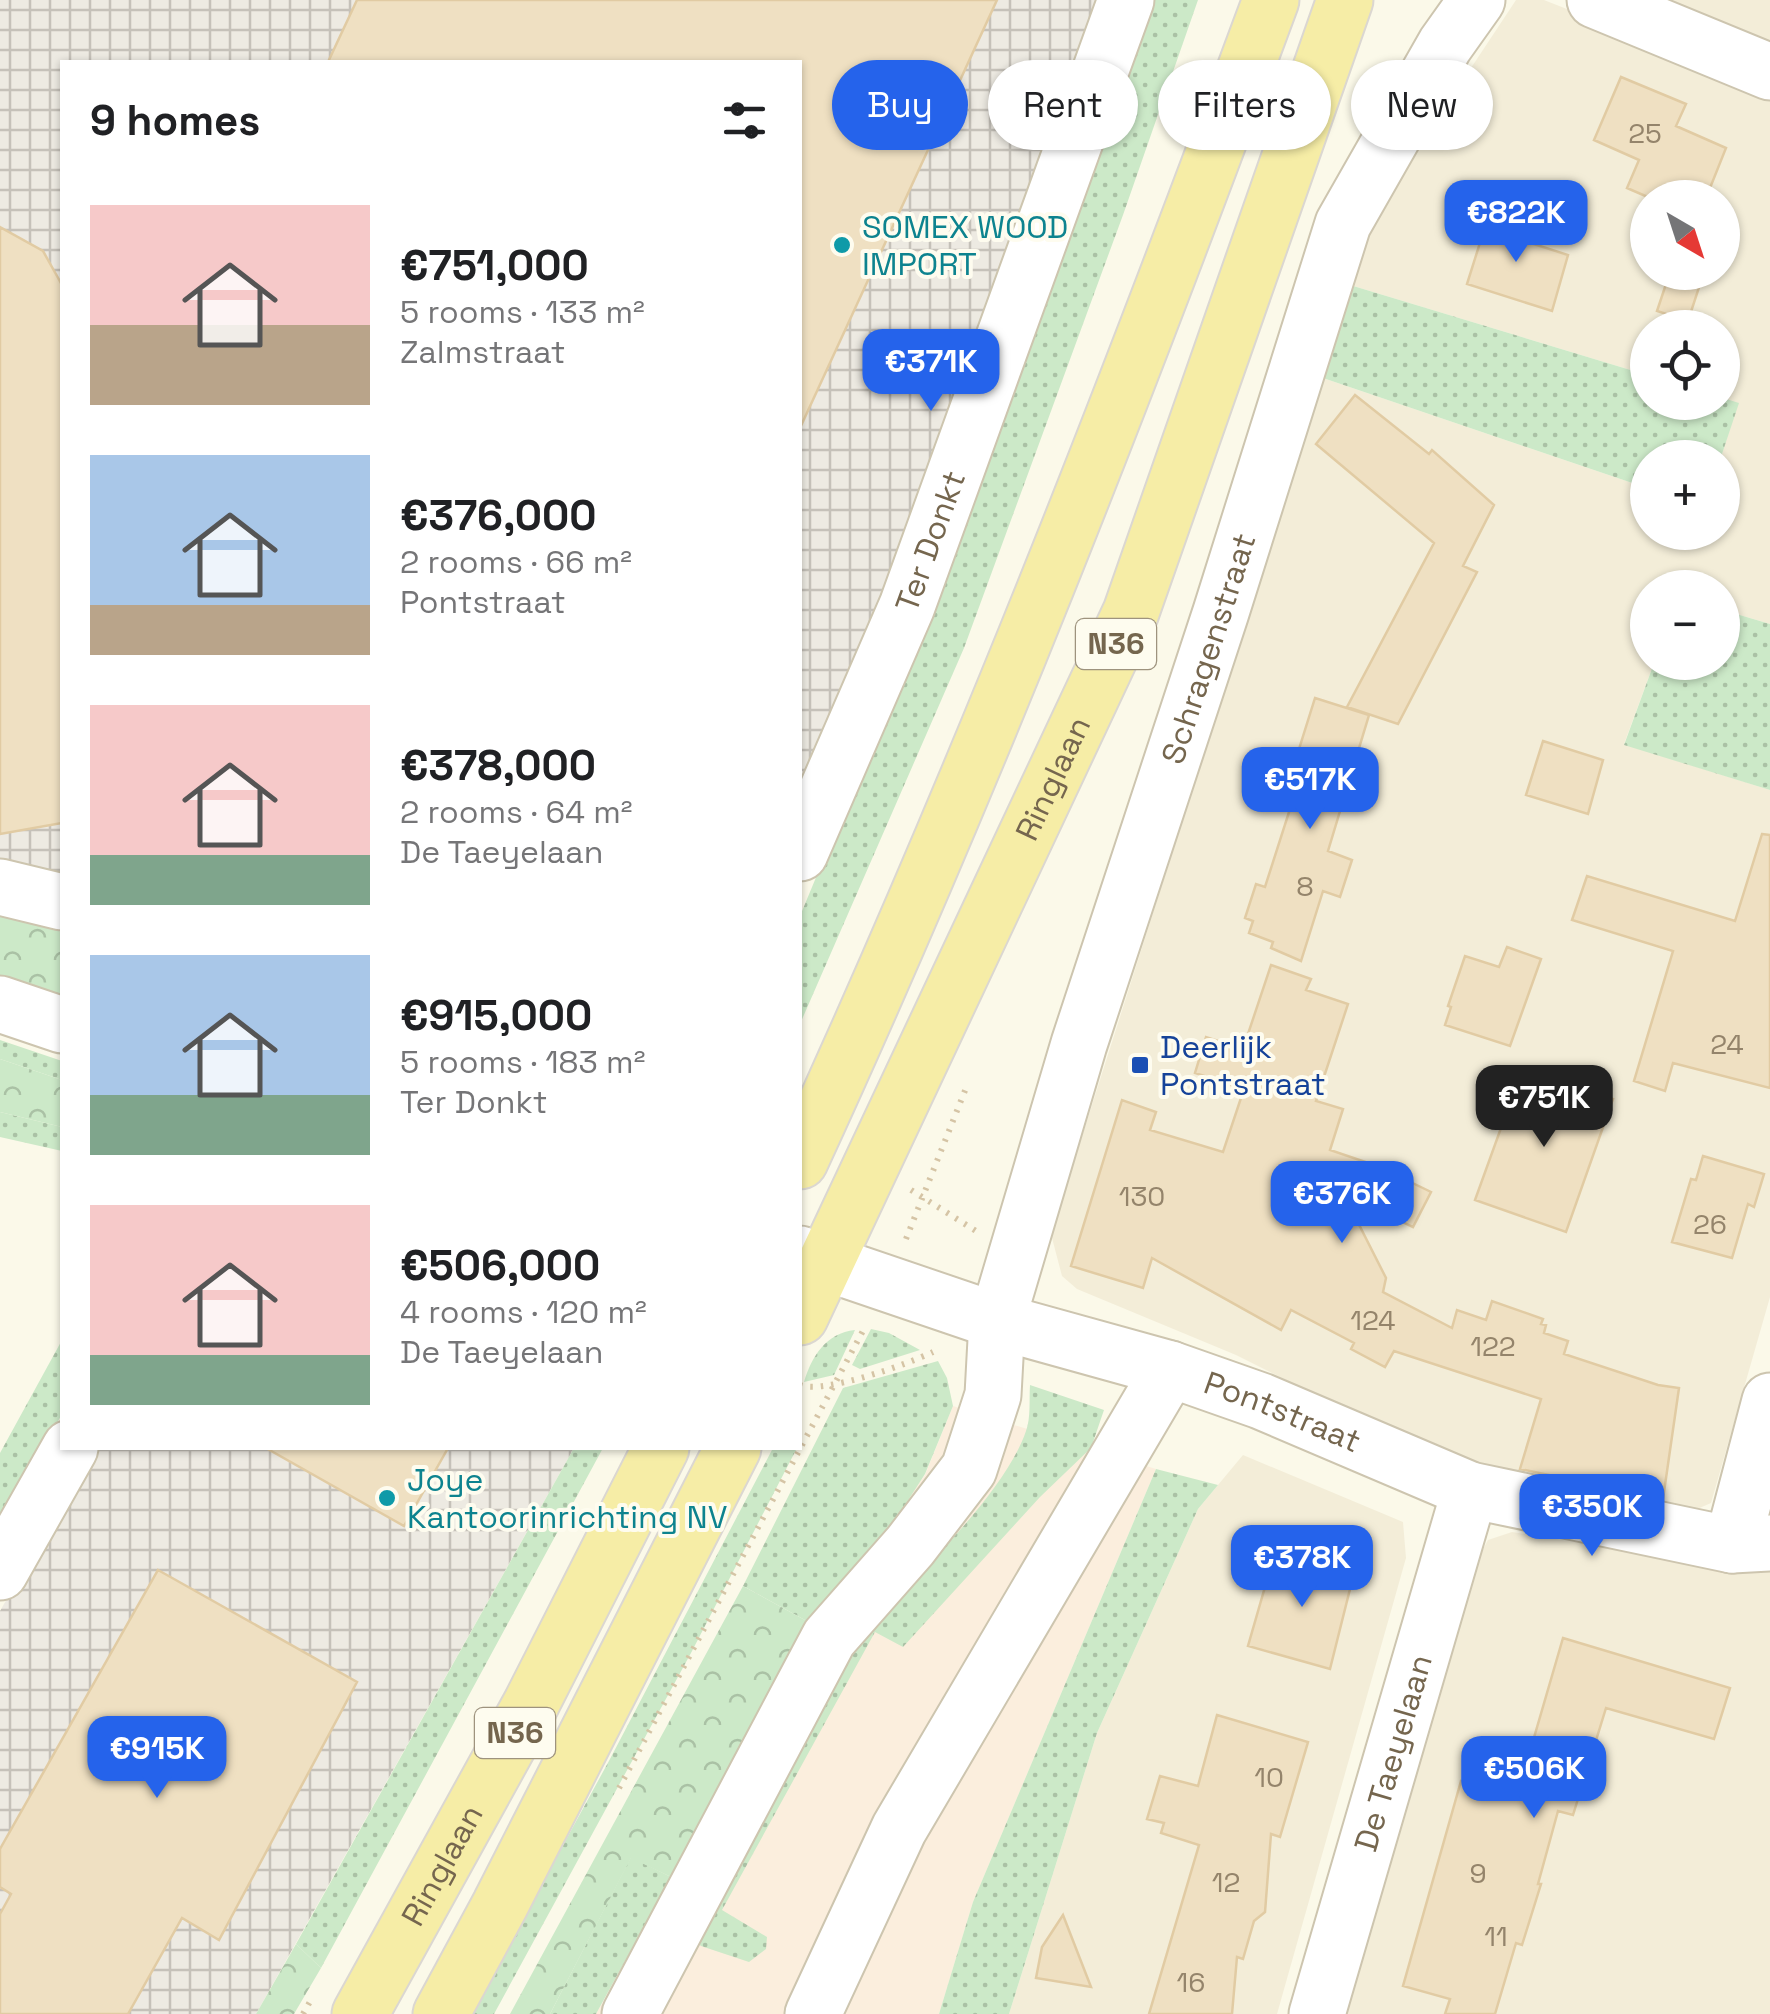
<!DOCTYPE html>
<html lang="en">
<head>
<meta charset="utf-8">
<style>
	body { margin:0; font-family:"Space Grotesk",sans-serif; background:#f6f6f6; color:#202124; height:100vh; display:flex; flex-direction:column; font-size:38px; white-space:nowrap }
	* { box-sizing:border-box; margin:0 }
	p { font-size:32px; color:#757577 }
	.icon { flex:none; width:55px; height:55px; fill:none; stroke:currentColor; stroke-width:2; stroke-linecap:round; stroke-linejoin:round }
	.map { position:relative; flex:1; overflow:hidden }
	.drawer { position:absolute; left:60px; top:60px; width:742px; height:1390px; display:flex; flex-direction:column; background:#fff; border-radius:0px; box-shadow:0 2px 8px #0004 }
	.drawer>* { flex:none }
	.hud { position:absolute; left:832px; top:60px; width:788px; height:90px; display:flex; gap:20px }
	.needle { width:65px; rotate:141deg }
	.buttons { position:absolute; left:1630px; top:180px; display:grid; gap:20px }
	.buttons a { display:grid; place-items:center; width:110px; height:110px; border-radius:50%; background:#fff; box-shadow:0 2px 8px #0004; font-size:50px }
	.price { position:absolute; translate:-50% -85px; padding:0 22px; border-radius:20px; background:#2563eb; color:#fff; font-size:32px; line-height:65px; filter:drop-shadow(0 2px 5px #0008) }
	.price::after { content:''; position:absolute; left:50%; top:60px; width:30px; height:22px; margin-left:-15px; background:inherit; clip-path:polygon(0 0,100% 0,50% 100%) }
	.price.active { background:#222; color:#fff }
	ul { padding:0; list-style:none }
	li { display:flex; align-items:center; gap:30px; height:250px; padding:0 30px }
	li span { display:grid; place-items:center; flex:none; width:280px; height:200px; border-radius:0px; color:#555 }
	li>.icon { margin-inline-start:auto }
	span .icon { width:120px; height:120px; fill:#fffc; stroke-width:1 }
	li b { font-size:42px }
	h2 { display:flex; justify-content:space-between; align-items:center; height:120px; padding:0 30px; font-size:42px }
	.pill { padding:0 35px; border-radius:45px; background:#fff; box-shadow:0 2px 8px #0004; font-size:35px; line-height:90px }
	.pill.active { background:#2563eb; color:#fff }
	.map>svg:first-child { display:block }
	.residential { fill:#f3edd8; fill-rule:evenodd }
	.commercial { fill:#fbeedd }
	.industrial { fill:url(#industrial-grid) }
	.grass { fill:url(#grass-dots) }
	.forest { fill:url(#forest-crowns) }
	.building { fill:#efe0c2; stroke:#e1cba3; stroke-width:2.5 }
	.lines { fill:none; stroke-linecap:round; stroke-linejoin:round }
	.minor-casing { stroke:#cdc5af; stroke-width:59 }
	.major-casing { stroke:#dbd7d1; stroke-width:59 }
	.path { stroke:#d5c4a5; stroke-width:6; stroke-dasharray:2.5 8; stroke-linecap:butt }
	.minor { stroke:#fff; stroke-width:55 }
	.major { stroke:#f6eda6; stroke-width:55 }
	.culture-dot { fill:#0f9aa8; stroke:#fefcef; stroke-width:4 }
	.transit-dot { fill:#1a4fb4; stroke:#fefcef; stroke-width:4 }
	.labels { text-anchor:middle; stroke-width:8; stroke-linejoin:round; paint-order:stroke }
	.number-label { font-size:28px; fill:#94846b }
	.shield { fill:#fefcef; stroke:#9e937e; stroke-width:2.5 }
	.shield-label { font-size:30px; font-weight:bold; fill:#75664e }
	.culture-label { font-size:32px; fill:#0d838f; stroke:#fefcef; text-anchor:start }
	.street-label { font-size:32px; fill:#75664e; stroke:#fefcef }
	.transit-label { font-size:32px; fill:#164399; stroke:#fefcef; text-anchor:start }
</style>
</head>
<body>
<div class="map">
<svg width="1770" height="2014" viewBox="0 0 1770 2014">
	<defs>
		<pattern id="industrial-grid" width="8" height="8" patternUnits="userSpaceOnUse" patternTransform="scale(2.5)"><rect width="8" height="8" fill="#edeae2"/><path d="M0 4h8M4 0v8" fill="none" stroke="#c5c1b9"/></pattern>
		<pattern id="grass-dots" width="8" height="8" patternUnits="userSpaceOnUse" patternTransform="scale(2.5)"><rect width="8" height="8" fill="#cce9c8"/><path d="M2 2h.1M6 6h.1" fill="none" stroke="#aac1a5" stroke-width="1.8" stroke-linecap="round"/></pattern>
		<pattern id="forest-crowns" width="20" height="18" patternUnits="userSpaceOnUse" patternTransform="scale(2.5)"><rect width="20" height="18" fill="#cce9c8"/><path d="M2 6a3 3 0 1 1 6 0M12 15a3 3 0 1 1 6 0" fill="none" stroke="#aac1a5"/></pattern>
	</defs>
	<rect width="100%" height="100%" fill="#fbf9e9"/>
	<!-- residential -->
	<path class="residential" d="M 1516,0 L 1544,0 L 1770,89 L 1770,624 L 1723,610 L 1722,588 L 1648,588 L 1648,662 L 1654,663 L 1624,744 L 1770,790 L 1770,1297 L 1711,1503 L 1674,1519 L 1436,1455 L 1236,1355 L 1077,1289 L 1062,1276 L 1051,1234 L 1323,378 L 1647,488 L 1648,532 L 1722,532 L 1721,457 L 1738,404 L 1723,398 L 1722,328 L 1648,328 L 1647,375 L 1350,285 L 1381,204 ZM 1648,198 L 1722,198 L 1722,272 L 1648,272 Z
		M 1635,0 L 1770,0 L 1770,56 Z
		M 1243,1455 L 1403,1522 L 1406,1558 L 1277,2014 L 1009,2014 L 1097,1733 L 1198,1509 Z
		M 1512,1532 L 1664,1556 L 1770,1565 L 1770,2014 L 1343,2014 L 1471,1571 L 1488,1540 Z"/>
	<!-- commercial -->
	<path class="commercial" d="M 953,1406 L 1156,1469 L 973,1902 L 939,2014 L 596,2014 L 814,1625 L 925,1475 Z"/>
	<!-- industrial -->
	<path class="industrial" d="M 0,0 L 1108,0 L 800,811 L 800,62 L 62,62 L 62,932 L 0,913 Z
		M 93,1448 L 574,1448 L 256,2014 L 0,2014 L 0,1611 Z"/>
	<!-- grass -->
	<path class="grass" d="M 1145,0 L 1198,0 L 1123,215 L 964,648 L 800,1024 L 800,916 L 917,634 Z
		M 1350,285 L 1647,375 L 1648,402 L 1722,402 L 1723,398 L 1739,403 L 1721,457 L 1648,458 L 1647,488 L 1323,378 Z
		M 1723,610 L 1770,624 L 1770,790 L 1624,745 L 1654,663 L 1722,662 Z
		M 0,1040 L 62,1061 L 62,1080 L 0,1059 Z
		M 0,1112 L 62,1127 L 62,1151 L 0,1137 Z
		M 871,1329 L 889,1333 L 920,1350 L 860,1369 L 852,1365 Z
		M 855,1330 L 834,1375 L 804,1382 C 812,1356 826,1333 855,1330 Z
		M 62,1340 L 62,1414 L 0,1527 L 0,1453 Z
		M 938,1361 L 947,1378 L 953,1406 L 925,1474 L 875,1552 L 814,1625 L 743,1586 L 843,1388 Z
		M 1030,1385 L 1104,1410 L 1091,1448 L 1040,1497 L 903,1647 L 875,1632 L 722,1910 L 767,1937 L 766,1949 L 749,1962 L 701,1946 L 693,1939 L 857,1631 C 908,1587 1005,1494 1026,1431 C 1031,1418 1029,1399 1030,1385 Z
		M 574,1448 L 603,1448 L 321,1968 L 296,1944 Z
		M 773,1448 L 797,1448 L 691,1653 L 494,2014 L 471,2014 L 610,1759 Z
		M 1156,1469 L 1218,1485 L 1198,1509 L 1097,1733 L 1009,2014 L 939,2014 L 973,1902 Z
		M 631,1857 L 671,1877 L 596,2014 L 550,2014 Z"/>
	<!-- forest -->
	<path class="forest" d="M 0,913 L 62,932 L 62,996 L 0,980 Z
		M 0,1059 L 62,1080 L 62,1127 L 0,1112 Z
		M 743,1586 L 814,1625 L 671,1877 L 631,1858 L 550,2014 L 510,2014 Z
		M 296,1944 L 321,1968 L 294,2014 L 256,2014 Z"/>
	<!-- building -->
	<path class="building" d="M 357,0 L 997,0 L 800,428 L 800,62 L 328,62 Z
		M 1621,77 L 1686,104 L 1676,126 L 1726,148 L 1706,198 L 1650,198 L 1627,188 L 1639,160 L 1594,140 Z
		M 1490,211 L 1524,221 L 1518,239 L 1568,255 L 1552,311 L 1467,284 Z
		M 0,227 L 43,251 L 62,285 L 62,823 L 0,834 Z
		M 1670,272 L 1704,272 L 1688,321 L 1657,311 Z
		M 1355,395 L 1429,454 L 1432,450 L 1494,505 L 1463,566 L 1477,572 L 1398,724 L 1347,707 L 1434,543 L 1316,444 Z
		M 1315,698 L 1369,715 L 1328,851 L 1352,860 L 1340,897 L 1323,891 L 1301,961 L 1271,948 L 1273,942 L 1249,933 L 1253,921 L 1245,918 L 1256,884 L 1265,887 L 1298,784 L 1289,781 Z
		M 1543,741 L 1603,760 L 1588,814 L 1526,795 Z
		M 1762,834 L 1770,835 L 1770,1088 L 1673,1063 L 1665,1091 L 1634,1081 L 1673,951 L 1572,920 L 1587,876 L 1735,921 Z
		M 1507,947 L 1541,959 L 1510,1046 L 1445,1025 L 1451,1007 L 1448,1006 L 1465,956 L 1499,967 Z
		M 1271,965 L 1311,979 L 1306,990 L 1348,1004 L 1316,1101 L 1343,1109 L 1330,1150 L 1398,1173 L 1396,1175 L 1431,1192 L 1413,1227 L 1343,1193 L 1386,1278 L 1383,1292 L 1452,1328 L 1457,1310 L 1486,1320 L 1492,1301 L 1543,1319 L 1541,1324 L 1546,1325 L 1544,1333 L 1568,1341 L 1564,1354 L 1658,1385 L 1679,1388 L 1663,1499 L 1520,1469 L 1541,1399 L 1394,1351 L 1385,1367 L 1351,1349 L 1354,1343 L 1291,1310 L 1281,1330 L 1152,1258 L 1143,1288 L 1071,1266 L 1122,1100 L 1156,1112 L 1150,1130 L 1223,1152 L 1244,1089 L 1195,1073 L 1206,1037 L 1243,1049 Z
		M 1523,1067 L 1613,1099 L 1566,1232 L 1475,1200 Z
		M 1703,1156 L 1764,1174 L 1754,1207 L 1748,1204 L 1732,1258 L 1672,1242 L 1691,1179 L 1696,1180 Z
		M 266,1448 L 448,1448 L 404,1526 Z
		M 1276,1549 L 1354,1573 L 1330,1669 L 1248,1646 Z
		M 158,1570 L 357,1682 L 219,1940 L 182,1918 L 128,2014 L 0,2014 L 0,1914 L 11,1894 L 0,1887 L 0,1849 Z
		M 1563,1638 L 1730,1688 L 1714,1739 L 1606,1708 L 1573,1815 L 1558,1811 L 1538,1884 L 1541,1884 L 1522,1945 L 1516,1943 L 1495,2014 L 1445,2014 L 1450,1999 L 1403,1986 L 1461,1781 L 1517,1796 Z
		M 1217,1715 L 1308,1742 L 1280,1837 L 1271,1834 L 1265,1912 L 1254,1921 L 1243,1959 L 1237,1957 L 1232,2014 L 1149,2014 L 1199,1845 L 1161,1833 L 1164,1823 L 1147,1819 L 1160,1776 L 1198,1786 Z
		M 1063,1915 L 1091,1987 L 1036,1978 L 1042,1947 Z"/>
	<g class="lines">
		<defs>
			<g id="minor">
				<path d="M 1595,0 L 1770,72"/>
				<path id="s1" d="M 800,853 L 907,606 L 1126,0"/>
				<path d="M 0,887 L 62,902"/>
				<path d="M 0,1004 L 62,1025"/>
				<path id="s2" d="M 800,1254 L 997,1321 L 1170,1369 L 1261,1401 L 1470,1490 L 1732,1545 L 1770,1543"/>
				<path d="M 1732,1545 L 1770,1401"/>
				<path d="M 0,1572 L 70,1448"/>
				<path id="s3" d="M 630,2014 L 829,1638 L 910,1546 L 969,1469 L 993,1395 L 997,1321 L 1079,1044 L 1221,612 L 1343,224 L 1445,45 L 1477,0"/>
				<path d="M 813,2014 L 899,1829 L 1170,1369"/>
				<path id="s4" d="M 1317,2014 L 1470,1490"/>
			</g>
			<g id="major">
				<path d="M 800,1161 C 975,781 1126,392 1271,0"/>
				<path id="s5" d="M 800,1317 L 1131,612 L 1345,0"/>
				<path id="s6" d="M 360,2014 L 531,1704 L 661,1448"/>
				<path d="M 441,2014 L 500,1905 L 733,1448"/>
			</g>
		</defs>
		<!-- minor casing -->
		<use href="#minor" class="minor-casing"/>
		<!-- major casing -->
		<use href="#major" class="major-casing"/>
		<!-- path -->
		<path class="path" d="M 911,1190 L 976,1231
			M 906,1239 L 968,1083
			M 800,1385 C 825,1394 908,1364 933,1352
			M 619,1788 L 865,1327
			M 303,2014 L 312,1998"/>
		<!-- minor -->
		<use href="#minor" class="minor"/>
		<!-- major -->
		<use href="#major" class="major"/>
	</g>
	<!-- markers -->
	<g class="culture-dot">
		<circle cx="842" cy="245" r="10"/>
		<circle cx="387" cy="1498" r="10"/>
	</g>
	<rect class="transit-dot" x="1130" y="1055" width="20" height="20" rx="5"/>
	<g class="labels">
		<!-- number labels -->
		<g class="number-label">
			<text x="1645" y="143">25</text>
			<text x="1305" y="896">8</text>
			<text x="1727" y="1054">24</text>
			<text x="1142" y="1206">130</text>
			<text x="1710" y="1234">26</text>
			<text x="1373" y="1330">124</text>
			<text x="1493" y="1356">122</text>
			<text x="1269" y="1787">10</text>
			<text x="1478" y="1883">9</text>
			<text x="1226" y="1892">12</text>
			<text x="1496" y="1946">11</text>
			<text x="1191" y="1992">16</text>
		</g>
		<!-- shield labels -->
		<g class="shield">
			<rect x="1076" y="619" width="80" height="50" rx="8"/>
			<rect x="475" y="1708" width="80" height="50" rx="8"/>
		</g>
		<g class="shield-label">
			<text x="1116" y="654">N36</text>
			<text x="515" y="1743">N36</text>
		</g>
		<!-- culture labels -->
		<g class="culture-label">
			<text x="862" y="238">SOMEX WOOD<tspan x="862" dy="37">IMPORT</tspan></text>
			<text x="407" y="1491">Joye<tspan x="407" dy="37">Kantoorinrichting NV</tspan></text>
		</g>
		<!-- street labels -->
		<g class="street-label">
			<text dy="11" stroke="none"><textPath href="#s1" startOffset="338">Ter Donkt</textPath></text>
			<text dy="11" stroke="none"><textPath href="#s3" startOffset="1502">Schragenstraat</textPath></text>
			<text dy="11" stroke="none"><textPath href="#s5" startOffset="595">Ringlaan</textPath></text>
			<text dy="11" stroke="none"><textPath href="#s2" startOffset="508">Pontstraat</textPath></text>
			<text dy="11" stroke="none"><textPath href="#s4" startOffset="272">De Taeyelaan</textPath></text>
			<text dy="11" stroke="none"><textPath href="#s6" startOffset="170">Ringlaan</textPath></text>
		</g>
		<!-- transit labels -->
		<g class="transit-label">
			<text x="1160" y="1058">Deerlijk<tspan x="1160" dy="37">Pontstraat</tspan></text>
		</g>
	</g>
</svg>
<div class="buttons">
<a><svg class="needle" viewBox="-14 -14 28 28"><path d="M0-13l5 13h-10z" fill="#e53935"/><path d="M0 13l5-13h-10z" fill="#757577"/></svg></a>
<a><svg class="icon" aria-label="locate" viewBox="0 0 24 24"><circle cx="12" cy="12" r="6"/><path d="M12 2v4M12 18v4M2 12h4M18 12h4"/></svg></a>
<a>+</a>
<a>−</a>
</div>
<b class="price" style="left:1516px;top:265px">€822K</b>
<b class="price" style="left:931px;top:414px">€371K</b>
<b class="price" style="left:1310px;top:832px">€517K</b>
<b class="price active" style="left:1544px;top:1150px">€751K</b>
<b class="price" style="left:1342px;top:1246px">€376K</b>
<b class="price" style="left:1592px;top:1559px">€350K</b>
<b class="price" style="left:1302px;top:1610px">€378K</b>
<b class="price" style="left:157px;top:1801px">€915K</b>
<b class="price" style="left:1534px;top:1821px">€506K</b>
<div class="hud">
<a class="pill active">Buy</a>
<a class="pill">Rent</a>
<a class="pill">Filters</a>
<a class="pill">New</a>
</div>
<section class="drawer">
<h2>9 homes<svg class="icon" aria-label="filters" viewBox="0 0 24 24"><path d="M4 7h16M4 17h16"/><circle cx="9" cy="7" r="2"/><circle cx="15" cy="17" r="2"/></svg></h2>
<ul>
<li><span style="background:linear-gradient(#f6c9c9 60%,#b9a48a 0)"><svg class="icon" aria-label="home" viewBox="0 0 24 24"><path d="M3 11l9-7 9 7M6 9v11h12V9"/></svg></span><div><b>€751,000</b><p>5 rooms · 133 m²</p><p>Zalmstraat</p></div></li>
<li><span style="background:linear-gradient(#a9c7e8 75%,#b9a48a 0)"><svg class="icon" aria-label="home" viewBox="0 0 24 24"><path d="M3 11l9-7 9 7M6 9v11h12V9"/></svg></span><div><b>€376,000</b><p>2 rooms · 66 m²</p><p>Pontstraat</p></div></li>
<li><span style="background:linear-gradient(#f6c9c9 75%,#7fa58c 0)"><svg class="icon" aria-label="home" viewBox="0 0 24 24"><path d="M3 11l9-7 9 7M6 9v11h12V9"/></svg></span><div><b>€378,000</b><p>2 rooms · 64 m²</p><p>De Taeyelaan</p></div></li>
<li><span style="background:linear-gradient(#a9c7e8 70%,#7fa58c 0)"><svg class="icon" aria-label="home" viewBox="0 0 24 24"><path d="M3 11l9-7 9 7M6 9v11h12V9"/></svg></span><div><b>€915,000</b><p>5 rooms · 183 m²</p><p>Ter Donkt</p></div></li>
<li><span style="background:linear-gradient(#f6c9c9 75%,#7fa58c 0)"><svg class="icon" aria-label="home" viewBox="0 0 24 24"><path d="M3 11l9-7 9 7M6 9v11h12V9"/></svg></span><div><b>€506,000</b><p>4 rooms · 120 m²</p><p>De Taeyelaan</p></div></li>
</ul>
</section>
</div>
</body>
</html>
